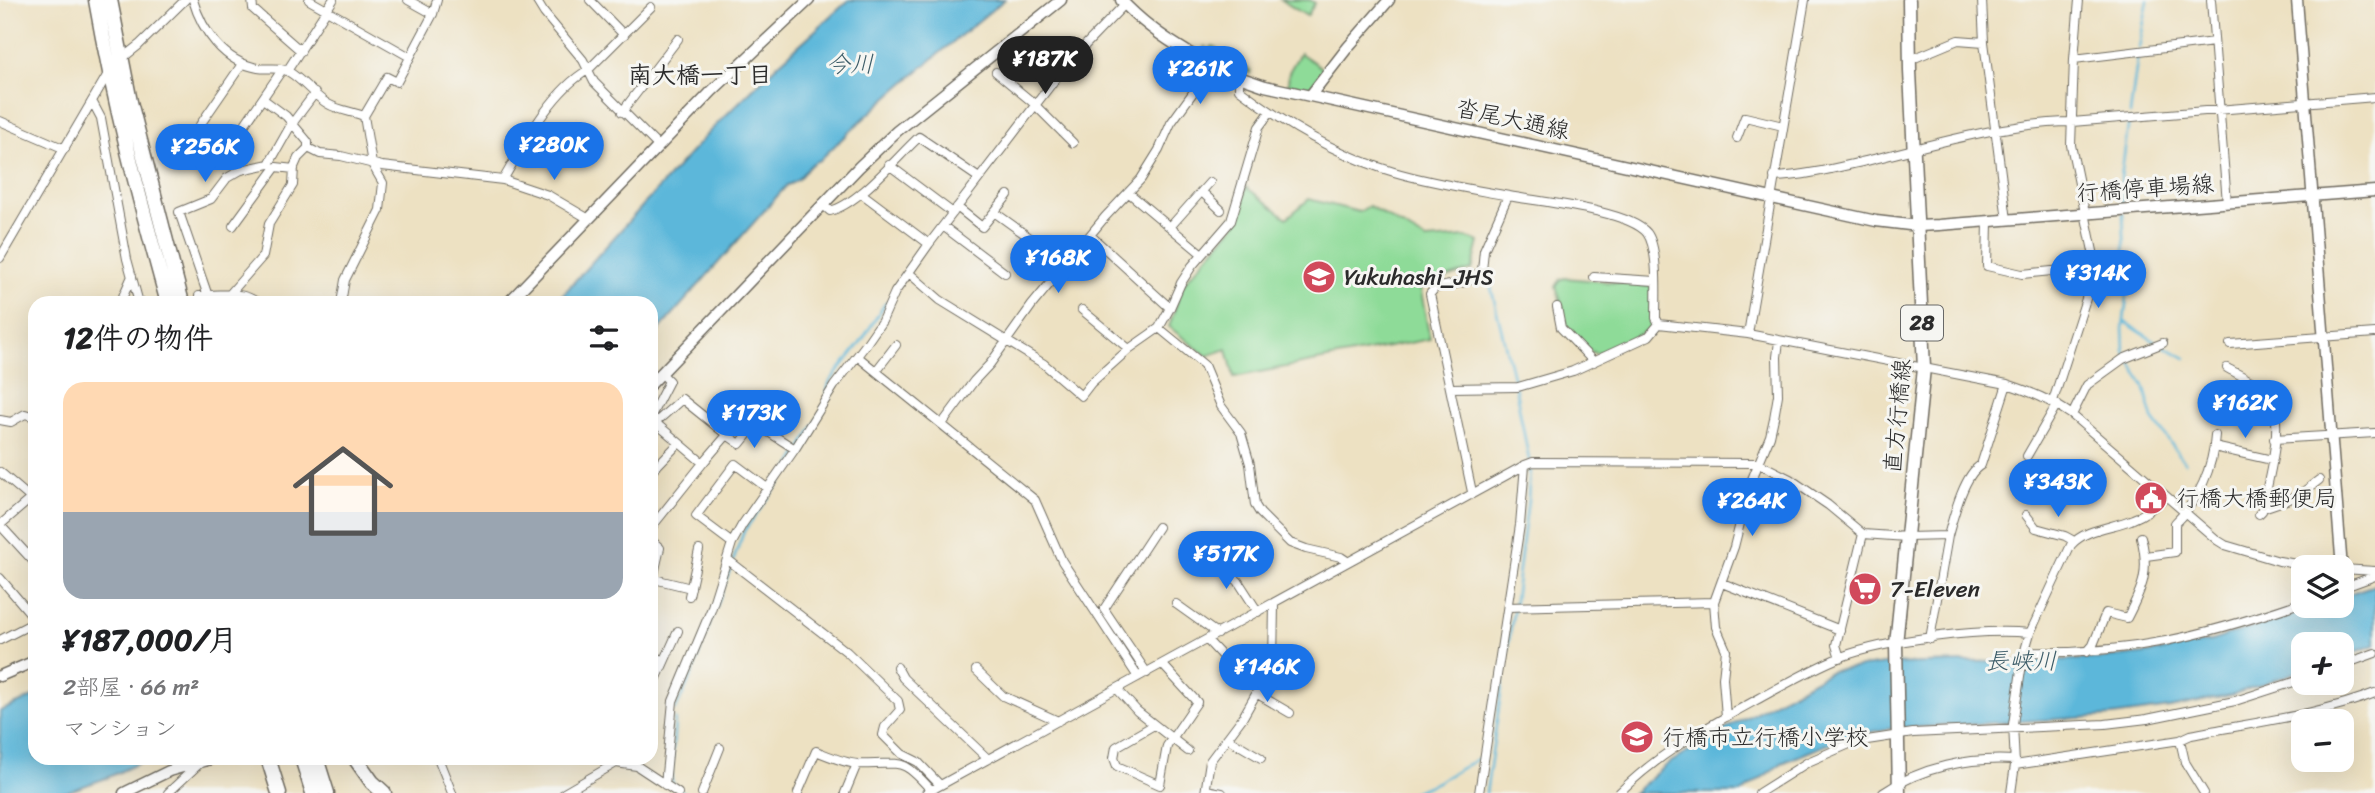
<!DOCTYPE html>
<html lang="ja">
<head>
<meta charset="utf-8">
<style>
	body { margin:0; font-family:Sriracha,"Klee One",sans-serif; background:#f6f6f6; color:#202124; height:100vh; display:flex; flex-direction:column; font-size:26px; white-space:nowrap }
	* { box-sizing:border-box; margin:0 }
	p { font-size:23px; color:#757577 }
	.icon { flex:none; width:38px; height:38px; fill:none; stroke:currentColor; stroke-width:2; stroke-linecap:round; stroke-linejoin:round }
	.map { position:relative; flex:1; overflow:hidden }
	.drawer { position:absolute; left:28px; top:296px; width:630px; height:469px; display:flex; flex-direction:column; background:#fff; border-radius:21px; box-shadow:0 7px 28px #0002 }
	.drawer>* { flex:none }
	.fabs { position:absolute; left:2291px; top:555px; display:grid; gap:14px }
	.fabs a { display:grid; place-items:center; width:63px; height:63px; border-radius:14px; background:#fff; box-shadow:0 7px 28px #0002; font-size:35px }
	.price { position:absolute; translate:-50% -60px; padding:0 16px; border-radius:24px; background:#1a73e8; color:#fff; font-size:23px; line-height:46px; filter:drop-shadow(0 2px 4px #0008) }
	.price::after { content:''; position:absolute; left:50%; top:42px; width:21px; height:16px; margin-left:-10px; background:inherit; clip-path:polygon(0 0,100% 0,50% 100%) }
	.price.selected { background:#222; color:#fff }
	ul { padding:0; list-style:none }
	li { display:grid; align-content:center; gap:14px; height:371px; padding:0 35px }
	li+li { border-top:2px solid #e0e0e0 }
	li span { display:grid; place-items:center; height:217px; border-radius:21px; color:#555 }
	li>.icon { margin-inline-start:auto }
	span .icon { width:126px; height:126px; fill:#fffc; stroke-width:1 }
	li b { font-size:30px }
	h2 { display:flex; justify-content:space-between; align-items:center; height:84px; padding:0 35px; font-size:30px }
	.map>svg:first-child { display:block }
	.green { fill:#8edb98; stroke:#5c8362; stroke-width:2 }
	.water { fill:#5cb7da; stroke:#447182; stroke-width:2 }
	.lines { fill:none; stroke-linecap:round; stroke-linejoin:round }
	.stream { stroke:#5cb7da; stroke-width:2.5 }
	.street-casing { stroke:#6f6b60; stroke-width:10 }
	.secondary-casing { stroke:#6f6b60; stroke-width:13 }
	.primary-casing { stroke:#6f6b60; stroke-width:15 }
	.highway-casing { stroke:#6f6b60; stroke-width:17 }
	.street { stroke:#fff; stroke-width:8 }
	.secondary { stroke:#fff; stroke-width:10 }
	.primary { stroke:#fff; stroke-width:12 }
	.highway { stroke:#fff; stroke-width:14 }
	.labels { text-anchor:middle; stroke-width:6; stroke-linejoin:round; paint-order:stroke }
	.shield { fill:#f6f6f2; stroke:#686867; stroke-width:2 }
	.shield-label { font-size:21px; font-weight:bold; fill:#2b2b2b }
	.street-label { font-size:23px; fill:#2b2b2b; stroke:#f6f6f2 }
	.poi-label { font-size:23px; fill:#2b2b2b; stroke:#f6f6f2; text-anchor:start }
	.water-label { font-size:24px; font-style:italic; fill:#3c5c68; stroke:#f6f6f2 }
	.neighbourhood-label { font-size:24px; font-weight:bold; fill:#2b2b2b; stroke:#f6f6f2 }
</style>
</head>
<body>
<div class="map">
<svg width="2375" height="793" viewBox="0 0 2375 793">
	<rect width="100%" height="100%" fill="#f6f6f2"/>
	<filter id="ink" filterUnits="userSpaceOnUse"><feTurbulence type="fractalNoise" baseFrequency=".0143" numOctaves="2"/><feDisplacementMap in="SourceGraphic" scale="14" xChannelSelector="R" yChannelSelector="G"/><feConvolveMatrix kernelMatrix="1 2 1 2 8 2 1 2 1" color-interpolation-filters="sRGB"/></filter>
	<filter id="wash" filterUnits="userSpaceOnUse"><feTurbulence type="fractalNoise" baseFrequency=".00686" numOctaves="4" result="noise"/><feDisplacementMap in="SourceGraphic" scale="28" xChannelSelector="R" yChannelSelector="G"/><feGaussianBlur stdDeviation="1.57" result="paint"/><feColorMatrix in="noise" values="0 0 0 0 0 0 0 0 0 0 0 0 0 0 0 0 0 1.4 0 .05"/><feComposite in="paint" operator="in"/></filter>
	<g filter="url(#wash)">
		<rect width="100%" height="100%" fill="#ede1c2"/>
		<!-- green -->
		<path class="green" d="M 1281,0 L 1310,0 L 1315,3 L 1307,16 Z
			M 1205,46 L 1209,50 L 1213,46 L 1251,71 L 1250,73 L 1220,60 L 1203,50 Z
			M 1300,53 L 1324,69 L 1311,88 L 1288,84 L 1289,72 Z
			M 1246,187 L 1287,218 L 1309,199 L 1359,212 L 1369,206 L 1426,240 L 1465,237 L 1479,242 L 1472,270 L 1420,286 L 1430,339 L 1234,377 L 1227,349 L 1207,356 L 1169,327 L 1183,284 L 1235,225 Z
			M 1566,278 L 1651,286 L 1651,329 L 1602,353 C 1586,356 1573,334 1563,323 L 1563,308 L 1556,287 L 1561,279 Z"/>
		<!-- water -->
		<path class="water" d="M 849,0 L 1004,0 C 941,52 878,102 820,160 C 806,163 802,182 787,185 L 651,339 L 651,303 L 555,303 L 710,131 L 778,64 Z
			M 2375,585 L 2375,645 L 2342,657 L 2342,644 L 2303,644 L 2303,670 L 2231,695 L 2170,708 L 2112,716 L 1887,729 L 1844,737 L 1782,763 L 1741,793 L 1633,793 L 1666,765 L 1736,723 L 1831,671 L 1884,664 L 2097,659 L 2152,653 L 2211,641 L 2315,606 L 2342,606 L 2342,596 Z
			M 35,696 L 35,758 L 149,758 L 109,777 L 64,793 L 0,793 L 0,711 Z"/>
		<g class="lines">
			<!-- stream -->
			<path class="stream" d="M 2139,48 L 2148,0
				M 2130,114 L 2138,54
				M 2123,207 L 2121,177 L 2129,120
				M 2123,214 L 2127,297 L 2123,328 L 2124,351 L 2144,386 L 2153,419 L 2185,463
				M 1490,283 L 1514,381 L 1529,460
				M 2125,322 L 2157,343
				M 2163,346 L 2186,358
				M 827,392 L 829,383 L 861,342 L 886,302
				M 716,608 L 744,531 L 790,468 L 823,409
				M 676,709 L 693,672 L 713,614
				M 675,719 L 671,778 L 674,786 L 685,793
				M 1411,793 L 1437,782 L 1481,757
				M 1486,793 L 1515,600 L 1528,500 L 1530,467"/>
		</g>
	</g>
	<g filter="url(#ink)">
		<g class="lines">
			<defs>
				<path id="street" d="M 193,0 C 202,31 224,62 258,68 C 269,70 279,66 289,72 C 303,80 314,96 328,104 C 338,110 353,112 364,116
					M 252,0 L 253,9 L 301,51
					M 309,0 L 410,57
					M 408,0 L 433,14
					M 536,0 L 544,13 L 583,60 L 594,82 L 659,147
					M 590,0 L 624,35
					M 1982,0 L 1984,42 L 2007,220
					M 2211,0 L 2227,203
					M 2074,59 L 2214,42
					M 120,60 L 139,45 L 185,0
					M 1910,60 L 1958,40 L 1984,42
					M 242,64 L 200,125 L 212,137 L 232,143 L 282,70
					M 287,71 L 333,0
					M 996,72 L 1031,101 L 1073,143
					M 1239,78 L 1239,89 C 1286,125 1337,155 1394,172 C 1431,183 1471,189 1509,196 C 1540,202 1628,210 1647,233 C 1659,249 1656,298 1656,318 L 1659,324
					M 263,99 L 286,116 L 308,142 L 308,148 L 320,154 L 341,156 L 382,166 L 503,180 L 548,195 L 589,219
					M 92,101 L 101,118 L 127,259 L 139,303
					M 622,112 L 678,39
					M 0,121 L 65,149
					M 1737,138 L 1745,117 L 1783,126
					M 889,165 L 953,213
					M 1774,177 C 1806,176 1839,167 1870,160 C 1936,144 2003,123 2072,122 L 2375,97
					M 503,180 C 524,144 551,91 588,70 L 651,7
					M 1202,192 L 1221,210
					M 861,193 L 929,244
					M 1129,193 L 1202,254
					M 822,204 L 830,211 C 859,204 896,158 919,137 L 979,178
					M 957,207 L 982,227 L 1008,195
					M 994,212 L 1033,240
					M 1988,222 L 1987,266 L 2022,274 L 2052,271 L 2093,277
					M 233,226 L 276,167 L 294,169
					M 943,226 L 1005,273
					M 1170,227 L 1210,182
					M 0,258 L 109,72
					M 909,273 L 940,300 L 1044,364 L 1081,396 L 1091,383 L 1129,349 L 1159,328 L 1170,308 L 1090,235
					M 1594,277 L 1655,281
					M 229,295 L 263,256 L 269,224 L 293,185 L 294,167 L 298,158 L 308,148
					M 199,296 C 217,295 243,290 258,303
					M 208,296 L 179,212 L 211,199 L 227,178 L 241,170 L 269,164 L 291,125 L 315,93
					M 120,303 L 132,276
					M 341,303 L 345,280 L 380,210 L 383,183 L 372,164 L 364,116 L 387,77 L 397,82 L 433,14 L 437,0
					M 1557,307 L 1561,328 L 1594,362
					M 1170,308 L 1181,283 L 1192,266 L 1231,221 L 1259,127 L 1270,112
					M 1082,310 L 1129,349
					M 1659,324 L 1748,334 L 2007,384 C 2031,392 2051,400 2072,415 L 2217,540 L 2225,545 L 2279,561 L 2314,567
					M 1159,328 L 1204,365 L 1221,406 L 1241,433 L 1250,464 L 1255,505 L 1260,513 L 1290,543 L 1306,549 L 1341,557 L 1347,561
					M 1748,334 L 1805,0
					M 2230,344 L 2375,333
					M 857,356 L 1035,500 L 1062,561 L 1138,677
					M 2227,368 C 2241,376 2263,385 2271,399 C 2285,426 2267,483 2262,511 L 2259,514
					M 876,371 L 896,345
					M 1450,388 L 1518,387 L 1573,371 L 1649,336 L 1659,324
					M 2053,401 L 2093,277 L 2095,261 L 2071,145 L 2074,59 L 2079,0
					M 2072,415 L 2087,385 L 2123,359 L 2163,343
					M 651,416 L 669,381 L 661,373
					M 651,419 L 703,463 L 651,528
					M 0,420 L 11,422 L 25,414 L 35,417
					M 655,423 L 682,399 L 727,435 L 703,463
					M 942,424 L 974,381 L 990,364 L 1032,305 L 1105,217 L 1141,179 L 1159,150 L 1171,123 L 1213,65
					M 727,435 L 740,444 L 756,424 L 795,449
					M 2274,439 L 2375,433
					M 2214,447 L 2272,460
					M 2027,456 L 2057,404
					M 0,472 L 35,502
					M 651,472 L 679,443
					M 1472,492 L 1430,294 L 1435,288 L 1465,282 L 1482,271 L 1484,250 L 1508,196
					M 2263,508 L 2298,496 L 2319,480
					M 2026,515 L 2036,528 L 2065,536 L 2074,541
					M 0,525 L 35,563
					M 0,525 L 35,495
					M 1948,536 C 1953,518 1964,474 1981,465 L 2007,384
					M 651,540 L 660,548 L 651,587
					M 732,543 L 696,516 L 735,464 L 767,488
					M 2146,556 L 2175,552 L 2175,523 C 2199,500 2213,468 2215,435
					M 1206,558 L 1238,581 L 1258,612
					M 727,559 L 847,652 L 898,701 L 900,710 L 885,727 L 883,735 L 902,754 L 918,762 L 940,785
					M 2342,569 L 2375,571
					M 0,578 L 35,619
					M 654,579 L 691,588
					M 1722,583 L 1840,630
					M 2342,588 L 2375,576
					M 689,596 L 699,550
					M 1176,604 L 1218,634
					M 1508,607 L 1714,602
					M 0,640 L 35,622
					M 1207,640 L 1239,674
					M 2024,652 C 2130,655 2204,636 2303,602
					M 2087,652 L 2093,645 L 2106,613 L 2127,618 C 2143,587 2150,572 2141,537
					M 651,654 L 664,661
					M 1840,658 L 1836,645 L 1863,534
					M 2342,665 L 2375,653
					M 897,667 L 903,678 L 988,759
					M 976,670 L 1003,696 L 1058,721
					M 1147,673 L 1104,609 L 1158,527
					M 1117,689 L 1137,711 L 1188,751
					M 651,691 L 678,631
					M 1256,693 L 1290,713
					M 1726,717 L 1723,678 L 1726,650 L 1716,627 L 1714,602 L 1734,547 L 1750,484 L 1770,436 L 1774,418 L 1778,395 L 1777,357 L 1779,341
					M 1154,725 L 1116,747 L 1114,758 L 1117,766 L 1160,785 L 1167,746 L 1197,702 L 1162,664
					M 1227,738 L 1261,758
					M 2180,740 L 2185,762 L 2204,793
					M 438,758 L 452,793
					M 2015,765 L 2180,740 L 2191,735 C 2249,723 2320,715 2375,693
					M 665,785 L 673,701 L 711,610 L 732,543 L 742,525 L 795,449 L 834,386 L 864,347 L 882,321 L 895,292 L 929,244 L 1066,65 L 1125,4
					M 1206,790 L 1222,793
					M 168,793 L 200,763
					M 564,793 L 616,763 L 637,766 L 678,793
					M 702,793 L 720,748
					M 798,793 L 816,751 C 829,756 844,763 858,764 C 902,766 899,754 931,790
					M 845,793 L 857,764
					M 926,793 L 1525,465 L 1533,462 L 1758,463 L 1790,479 L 1828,505 L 1863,534 L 1907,537 L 1948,536 L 1930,639
					M 1205,793 L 1210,761 L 1243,717 L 1273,664 L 1274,604
					M 1479,793 L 1520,525 L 1525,465
					M 1619,793 C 1660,752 1709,726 1760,698 C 1786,684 1813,668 1841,657 C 1887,640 1981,628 2030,633
					M 1759,793 L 1808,762 L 1854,742 L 1913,733 L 2105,724 L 2147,719 L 2235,701 L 2303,679
					M 1883,793 C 1921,767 1969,757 2015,760
					M 2011,793 L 2015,765 L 2013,724 L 2023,657 L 2030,633 L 2071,545 C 2086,528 2113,528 2133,519 C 2146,514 2156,506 2166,496"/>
				<path id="secondary" d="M 1121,0 C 1158,40 1214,70 1265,86 L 1876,221 L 1918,226 L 1939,225 L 2375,191
					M 2297,0 L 2342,569
					M 1310,96 L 1348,47 L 1389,0
					M 508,303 L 712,91 L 809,0
					M 651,384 L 859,167 L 897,131 L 1061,0
					M 0,676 L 35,661
					M 124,793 L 169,771 L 214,758"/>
				<path id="primary" d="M 1899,793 L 1896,644 L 1924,368 L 1910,71 L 1909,0"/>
				<path id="highway" d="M 96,0 C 114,103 140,202 168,303
					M 110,0 L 130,102 L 182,303
					M 268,758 L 279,793
					M 302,758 L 313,793
					M 316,758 L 327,793
					M 355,758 L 372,782 L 384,793"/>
			</defs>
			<!-- street casing -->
			<use href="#street" class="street-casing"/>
			<!-- secondary casing -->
			<use href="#secondary" class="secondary-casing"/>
			<!-- primary casing -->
			<use href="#primary" class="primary-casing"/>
			<!-- highway casing -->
			<use href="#highway" class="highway-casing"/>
			<!-- street -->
			<use href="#street" class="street"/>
			<!-- secondary -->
			<use href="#secondary" class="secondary"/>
			<!-- primary -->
			<use href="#primary" class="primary"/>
			<!-- highway -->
			<use href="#highway" class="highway"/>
		</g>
	</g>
	<!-- icons -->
	<defs>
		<symbol id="school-disc" viewBox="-11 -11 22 22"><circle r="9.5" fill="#d1495b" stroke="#f6f6f2"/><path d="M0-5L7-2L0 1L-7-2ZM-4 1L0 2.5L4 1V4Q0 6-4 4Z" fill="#fff"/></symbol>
		<symbol id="civic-disc" viewBox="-11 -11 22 22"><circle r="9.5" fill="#d1495b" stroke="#f6f6f2"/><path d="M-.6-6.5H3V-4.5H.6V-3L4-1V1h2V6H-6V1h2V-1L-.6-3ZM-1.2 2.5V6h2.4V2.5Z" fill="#fff"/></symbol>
		<symbol id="supermarket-disc" viewBox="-11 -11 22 22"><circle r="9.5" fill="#d1495b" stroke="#f6f6f2"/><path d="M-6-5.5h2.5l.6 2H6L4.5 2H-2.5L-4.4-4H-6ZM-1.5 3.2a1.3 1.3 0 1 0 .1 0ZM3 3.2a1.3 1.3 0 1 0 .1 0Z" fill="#fff"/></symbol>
	</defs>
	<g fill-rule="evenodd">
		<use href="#school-disc" x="1300" y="258" width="38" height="38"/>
		<use href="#civic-disc" x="2132" y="479" width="38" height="38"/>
		<use href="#supermarket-disc" x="1846" y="570" width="38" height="38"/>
		<use href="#school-disc" x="1618" y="718" width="38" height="38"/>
	</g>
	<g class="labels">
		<!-- shield labels -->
		<rect class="shield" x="1901" y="305.5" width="42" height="35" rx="5"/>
		<g class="shield-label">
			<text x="1922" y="330">28</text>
		</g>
		<!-- street labels -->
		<g class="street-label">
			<text transform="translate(1513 119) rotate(12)" y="8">沓尾大通線</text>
			<text transform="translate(2145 188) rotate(-4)" y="8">行橋停車場線</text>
			<text transform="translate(1897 416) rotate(-85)" y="8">直方行橋線</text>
		</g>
		<!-- poi labels -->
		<g class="poi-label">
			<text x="1344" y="285">Yukuhashi_JHS</text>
			<text x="2176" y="506">行橋大橋郵便局</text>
			<text x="1890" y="597">7-Eleven</text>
			<text x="1662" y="745">行橋市立行橋小学校</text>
		</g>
		<!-- water labels -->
		<g class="water-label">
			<text x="850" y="72">今川</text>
			<text x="2021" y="669">長峡川</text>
		</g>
		<!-- neighbourhood labels -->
		<g class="neighbourhood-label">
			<text x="700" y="83">南大橋一丁目</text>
		</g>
	</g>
</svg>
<div class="fabs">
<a><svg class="icon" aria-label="layers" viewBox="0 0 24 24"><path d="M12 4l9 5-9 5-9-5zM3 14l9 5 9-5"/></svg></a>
<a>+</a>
<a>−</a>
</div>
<b class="price selected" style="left:1045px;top:96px">¥187K</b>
<b class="price" style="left:1200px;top:106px">¥261K</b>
<b class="price" style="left:554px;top:182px">¥280K</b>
<b class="price" style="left:205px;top:184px">¥256K</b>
<b class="price" style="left:1058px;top:295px">¥168K</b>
<b class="price" style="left:2098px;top:310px">¥314K</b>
<b class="price" style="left:2245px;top:440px">¥162K</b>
<b class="price" style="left:754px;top:450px">¥173K</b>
<b class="price" style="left:2058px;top:519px">¥343K</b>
<b class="price" style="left:1752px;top:538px">¥264K</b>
<b class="price" style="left:1226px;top:591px">¥517K</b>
<b class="price" style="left:1267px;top:704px">¥146K</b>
<section class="drawer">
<h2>12件の物件<svg class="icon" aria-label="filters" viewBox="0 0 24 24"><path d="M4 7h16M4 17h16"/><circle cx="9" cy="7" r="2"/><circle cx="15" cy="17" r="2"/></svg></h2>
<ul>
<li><span style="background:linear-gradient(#ffd9b3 60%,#9aa5b1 0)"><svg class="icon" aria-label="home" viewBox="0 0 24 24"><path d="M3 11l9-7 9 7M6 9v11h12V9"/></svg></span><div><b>¥187,000/月</b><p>2部屋 · 66 m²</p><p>マンション</p></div></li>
</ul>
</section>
</div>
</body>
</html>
